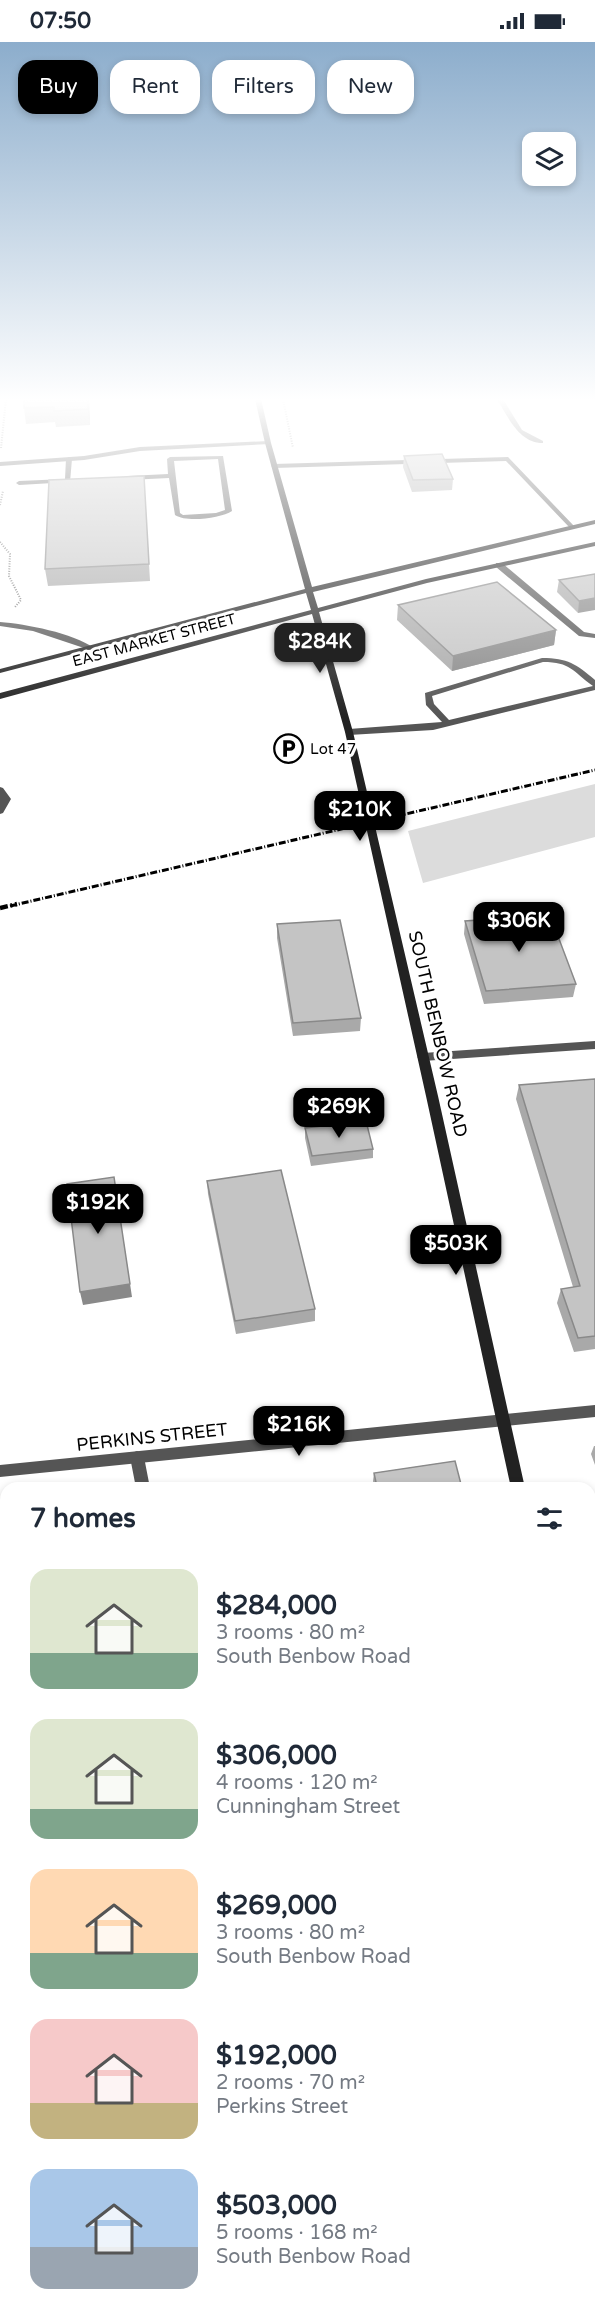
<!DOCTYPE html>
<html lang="en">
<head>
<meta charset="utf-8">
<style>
	body { margin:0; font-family:"Varela Round",sans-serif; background:#f2f2f3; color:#1f2937; height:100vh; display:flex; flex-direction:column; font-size:22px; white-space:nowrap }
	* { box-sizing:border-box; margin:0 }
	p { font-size:20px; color:#747a83 }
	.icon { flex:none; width:33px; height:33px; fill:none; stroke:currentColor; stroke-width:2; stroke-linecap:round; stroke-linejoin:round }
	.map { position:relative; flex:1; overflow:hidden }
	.sheet { position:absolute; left:0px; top:1440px; width:596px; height:834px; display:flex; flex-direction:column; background:#fff; border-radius:18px 18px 0 0; box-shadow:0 3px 9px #0003 }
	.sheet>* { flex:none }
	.hud { position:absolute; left:18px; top:18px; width:560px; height:54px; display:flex; gap:12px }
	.tools { position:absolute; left:522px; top:90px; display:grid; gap:12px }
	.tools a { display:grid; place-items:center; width:54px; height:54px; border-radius:12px; background:#fff; box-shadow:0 3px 9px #0003; font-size:30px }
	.price { position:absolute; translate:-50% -51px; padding:0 14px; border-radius:12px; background:#000; color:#fff; font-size:20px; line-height:39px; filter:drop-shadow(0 2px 3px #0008) }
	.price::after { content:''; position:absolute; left:50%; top:36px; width:18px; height:14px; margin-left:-9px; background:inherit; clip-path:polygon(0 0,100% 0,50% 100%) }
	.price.active { background:#222; color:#fff }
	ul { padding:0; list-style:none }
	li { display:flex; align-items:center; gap:18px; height:150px; padding:0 30px }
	li span { display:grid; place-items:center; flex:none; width:168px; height:120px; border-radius:18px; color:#555 }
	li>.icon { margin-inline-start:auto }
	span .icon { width:72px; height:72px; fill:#fffc; stroke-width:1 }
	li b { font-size:26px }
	h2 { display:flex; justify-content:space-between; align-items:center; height:72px; padding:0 30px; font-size:26px }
	.pill { padding:0 21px; border-radius:18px; background:#fff; box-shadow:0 3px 9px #0003; font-size:21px; line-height:54px }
	.pill.active { background:#000; color:#fff }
	.status { display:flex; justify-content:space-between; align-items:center; height:42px; padding:0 30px; background:#fff; direction:ltr }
	.status svg { height:16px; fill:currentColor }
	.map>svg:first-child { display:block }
	.green { fill:#dcdcdc }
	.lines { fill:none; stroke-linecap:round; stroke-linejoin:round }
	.path { stroke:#777; stroke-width:2; stroke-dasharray:1 1.5; stroke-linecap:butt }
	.lane { fill:#555; fill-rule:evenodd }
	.street { fill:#555; fill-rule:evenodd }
	.secondary { fill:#222; fill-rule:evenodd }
	.rail-far1 { stroke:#000; stroke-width:3; stroke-dasharray:7 2 1 2; stroke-linecap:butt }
	.rail { stroke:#000; stroke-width:4.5; stroke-dasharray:8 3 1.5 3; stroke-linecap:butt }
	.wall { fill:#a9a9a9 }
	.shaded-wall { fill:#898989 }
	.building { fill:#c4c4c4; stroke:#898989; stroke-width:1.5 }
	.labels { text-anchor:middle; stroke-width:6; stroke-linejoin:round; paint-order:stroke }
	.far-street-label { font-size:15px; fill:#000; stroke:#fff }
	.far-poi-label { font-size:15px; fill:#000; stroke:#fff; text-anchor:start }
	.street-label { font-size:18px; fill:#000; stroke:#fff }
</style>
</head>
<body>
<div class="status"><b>07:50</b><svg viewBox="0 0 49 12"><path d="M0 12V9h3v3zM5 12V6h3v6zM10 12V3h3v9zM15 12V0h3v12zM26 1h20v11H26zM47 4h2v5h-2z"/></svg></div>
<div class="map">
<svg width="595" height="2274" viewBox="0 0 595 2274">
	<rect width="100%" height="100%" fill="#fff"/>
	<!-- green -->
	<path class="green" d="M 595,742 L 595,795 L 423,841 L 408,789 Z"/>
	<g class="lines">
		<!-- path -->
		<path class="path" d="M 283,357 L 293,406
			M 1,406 L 6,357
			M 0,463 L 3,449
			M 0,500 L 10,512 L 9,534 L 21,558 L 15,565"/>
		<!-- lane -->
		<path class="lane" d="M 223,414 L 232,469 C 221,476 187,481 175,473 L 169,436 L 128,438 L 125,436 L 128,434 L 168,432 L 167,417 L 170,415 ZM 218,417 L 225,468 L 216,471 L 183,473 L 180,471 L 174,419 Z
			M 69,415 L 72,417 L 70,440 L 19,443 L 16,441 L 19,439 L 65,437 L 66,417 Z
			M 508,415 L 574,484 L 574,486 L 570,486 L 506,419 L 274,426 L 271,424 L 274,422 Z
			M 496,521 L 502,521 L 584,590 L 595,592 L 595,596 L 579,594 L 496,525 Z
			M 0,580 C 26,582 73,591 94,606 L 90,608 L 33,589 L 0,584 Z
			M 542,616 C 568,616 576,622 595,638 L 595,648 L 433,688 L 349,693 L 345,690 L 349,687 L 442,680 L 426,663 L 425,651 ZM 543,620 C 571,620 572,629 593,644 L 449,678 L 434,662 L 432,654 Z
			M 0,745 L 3,746 L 11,757 L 3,771 L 0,772 Z
			M 137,1409 L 142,1411 L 144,1415 L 150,1446 L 136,1446 L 130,1415 L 132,1411 Z"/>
		<!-- street -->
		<path class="street" d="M 497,357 L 503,357 L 522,388 L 543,399 L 543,401 C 519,401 508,375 497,357 Z
			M 268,399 L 270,400 L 270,402 L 140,409 L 84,418 L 0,424 L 0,420 L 84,414 L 140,405 Z
			M 595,999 L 595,1007 L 423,1019 L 417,1015 L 423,1011 Z
			M 595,1363 L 595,1375 L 0,1435 L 0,1423 Z"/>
		<!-- secondary -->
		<path class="secondary" d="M 255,357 L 261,357 L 271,401 L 312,545 L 595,478 L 595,482 L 313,550 L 318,566 L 426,537 L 595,500 L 595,504 L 427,541 L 319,570 L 353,690 L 438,1054 L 525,1446 L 511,1446 L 426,1054 L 345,690 L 312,572 L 0,657 L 0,651 L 311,568 L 306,551 L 0,631 L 0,627 L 305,547 L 265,401 Z
			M 590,1777 L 595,1779 L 595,1820 L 590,1817 Z
			M 595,2034 L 595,2052 L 590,2053 L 590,2035 Z
			M 6,2109 L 6,2129 L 0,2130 L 0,2110 Z"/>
		<!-- rail-far1 -->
		<path class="rail-far1" d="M 10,864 L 595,728"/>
		<!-- rail -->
		<path class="rail" d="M 0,866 L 17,862"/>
	</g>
	<!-- wall -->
	<path class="wall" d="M 24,357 L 89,357 L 90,383 L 56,385 L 55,380 L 26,382 L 24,366 Z
		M 404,414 L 453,437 L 452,448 L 412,450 L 403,425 Z
		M 144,434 L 150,539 L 48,544 L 45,527 Z
		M 595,532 L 578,571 L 557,550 L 559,538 Z
		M 398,563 L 556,588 L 554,603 L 452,629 L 397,578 Z
		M 465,879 L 576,942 L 573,955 L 484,962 L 464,892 Z
		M 277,882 L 361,976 L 360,989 L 293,994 L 277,896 Z
		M 595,1037 L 595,1307 L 574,1310 L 557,1261 L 561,1247 L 573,1245 L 516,1057 L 519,1043 Z
		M 305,1086 L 373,1107 L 373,1116 L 311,1124 L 305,1096 Z
		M 207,1139 L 315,1267 L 315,1279 L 236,1292 L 208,1152 Z
		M 594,1404 L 595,1404 L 595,1423 L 591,1412 Z
		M 455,1419 L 374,1445 L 373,1439 L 374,1431 Z
		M 6,1880 L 6,1999 L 0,2000 L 0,1881 Z
		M 445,2268 L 523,2268 L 524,2270 L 588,2274 L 445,2274 Z"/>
	<!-- shaded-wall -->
	<path class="shaded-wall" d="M 88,357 L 89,357 L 90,383 L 88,367 Z
		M 595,556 L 595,568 L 578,571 L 579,559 Z
		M 556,588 L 554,603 L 452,629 L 453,614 Z
		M 114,1135 L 132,1255 L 83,1263 L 80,1250 Z"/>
	<!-- building -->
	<path class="building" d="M 24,357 L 88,357 L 88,367 L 54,369 L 54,365 L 24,366 Z
		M 442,412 L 453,437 L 413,438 L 404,414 Z
		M 144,434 L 149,522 L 45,527 L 49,438 Z
		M 595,532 L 595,556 L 579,559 L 559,538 Z
		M 497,540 L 556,588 L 453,614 L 398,563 Z
		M 550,873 L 576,942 L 486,949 L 465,879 Z
		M 340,878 L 361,976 L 293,981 L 277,882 Z
		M 595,1037 L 595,1294 L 578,1296 L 561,1247 L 580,1244 L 519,1043 Z
		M 366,1079 L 373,1107 L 312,1114 L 305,1086 Z
		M 281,1128 L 315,1267 L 235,1279 L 207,1139 Z
		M 114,1135 L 130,1242 L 80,1250 L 67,1142 Z
		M 455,1419 L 462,1446 L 368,1446 L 377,1445 L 374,1431 Z
		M 6,1880 L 6,1994 L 0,1995 L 0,1881 Z
		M 127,2268 L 208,2268 L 208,2274 L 97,2274 Z
		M 287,2268 L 377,2268 L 378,2274 L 288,2274 Z
		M 448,2268 L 523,2268 L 524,2270 L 539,2268 L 587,2268 L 588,2274 L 449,2274 Z"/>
	<!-- sky -->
	<linearGradient id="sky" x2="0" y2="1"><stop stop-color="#8cadcc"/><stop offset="0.53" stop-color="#fff"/><stop offset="1" stop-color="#fff" stop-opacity="0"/></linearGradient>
	<rect width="595" height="675" fill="url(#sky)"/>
	<!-- icons -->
	<defs>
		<symbol id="parking-ring" viewBox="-11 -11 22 22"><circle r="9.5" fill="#fff" stroke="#000" stroke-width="1.5"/><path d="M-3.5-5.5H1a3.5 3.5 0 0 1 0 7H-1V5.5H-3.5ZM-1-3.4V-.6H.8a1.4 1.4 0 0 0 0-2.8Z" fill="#000"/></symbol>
	</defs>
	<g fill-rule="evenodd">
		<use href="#parking-ring" x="272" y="690" width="33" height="33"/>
	</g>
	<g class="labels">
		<!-- far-street labels -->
		<g class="far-street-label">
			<text transform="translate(154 598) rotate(-15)" y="5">EAST MARKET STREET</text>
		</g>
		<!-- far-poi labels -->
		<g class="far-poi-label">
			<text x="310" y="712">Lot 47</text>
		</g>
		<!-- street labels -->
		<g class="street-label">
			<text transform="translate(438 992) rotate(77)" y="6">SOUTH BENBOW ROAD</text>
			<text transform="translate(152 1395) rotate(-6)" y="6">PERKINS STREET</text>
		</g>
	</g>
</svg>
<div class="tools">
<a><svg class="icon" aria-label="layers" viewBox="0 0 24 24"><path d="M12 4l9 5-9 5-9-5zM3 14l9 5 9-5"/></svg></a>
</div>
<b class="price active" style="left:320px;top:632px">$284K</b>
<b class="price" style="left:360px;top:800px">$210K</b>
<b class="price" style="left:519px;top:911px">$306K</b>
<b class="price" style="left:339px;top:1097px">$269K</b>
<b class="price" style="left:98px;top:1193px">$192K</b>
<b class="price" style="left:456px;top:1234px">$503K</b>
<b class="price" style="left:299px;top:1415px">$216K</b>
<div class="hud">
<a class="pill active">Buy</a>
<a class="pill">Rent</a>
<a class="pill">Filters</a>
<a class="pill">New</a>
</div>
<section class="sheet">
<h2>7 homes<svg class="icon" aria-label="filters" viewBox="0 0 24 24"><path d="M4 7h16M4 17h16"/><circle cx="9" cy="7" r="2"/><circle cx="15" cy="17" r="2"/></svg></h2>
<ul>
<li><span style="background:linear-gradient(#dfe7d0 70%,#7fa58c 0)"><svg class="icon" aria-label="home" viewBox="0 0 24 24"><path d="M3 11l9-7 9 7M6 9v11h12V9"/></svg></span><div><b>$284,000</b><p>3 rooms · 80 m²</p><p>South Benbow Road</p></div></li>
<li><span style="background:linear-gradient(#dfe7d0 75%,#7fa58c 0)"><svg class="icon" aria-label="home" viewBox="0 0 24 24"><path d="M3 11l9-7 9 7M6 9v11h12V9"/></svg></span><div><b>$306,000</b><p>4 rooms · 120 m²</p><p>Cunningham Street</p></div></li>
<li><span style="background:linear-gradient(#ffd9b3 70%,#7fa58c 0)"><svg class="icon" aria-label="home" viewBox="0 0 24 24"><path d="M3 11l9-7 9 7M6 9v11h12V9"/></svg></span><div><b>$269,000</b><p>3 rooms · 80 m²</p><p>South Benbow Road</p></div></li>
<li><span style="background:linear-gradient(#f6c9c9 70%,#c2b280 0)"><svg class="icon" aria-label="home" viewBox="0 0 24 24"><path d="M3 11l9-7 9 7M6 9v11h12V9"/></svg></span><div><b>$192,000</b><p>2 rooms · 70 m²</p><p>Perkins Street</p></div></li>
<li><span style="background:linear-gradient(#a9c7e8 65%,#9aa5b1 0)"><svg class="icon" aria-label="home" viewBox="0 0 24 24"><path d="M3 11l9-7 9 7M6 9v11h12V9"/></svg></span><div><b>$503,000</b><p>5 rooms · 168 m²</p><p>South Benbow Road</p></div></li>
</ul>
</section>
</div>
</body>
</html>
